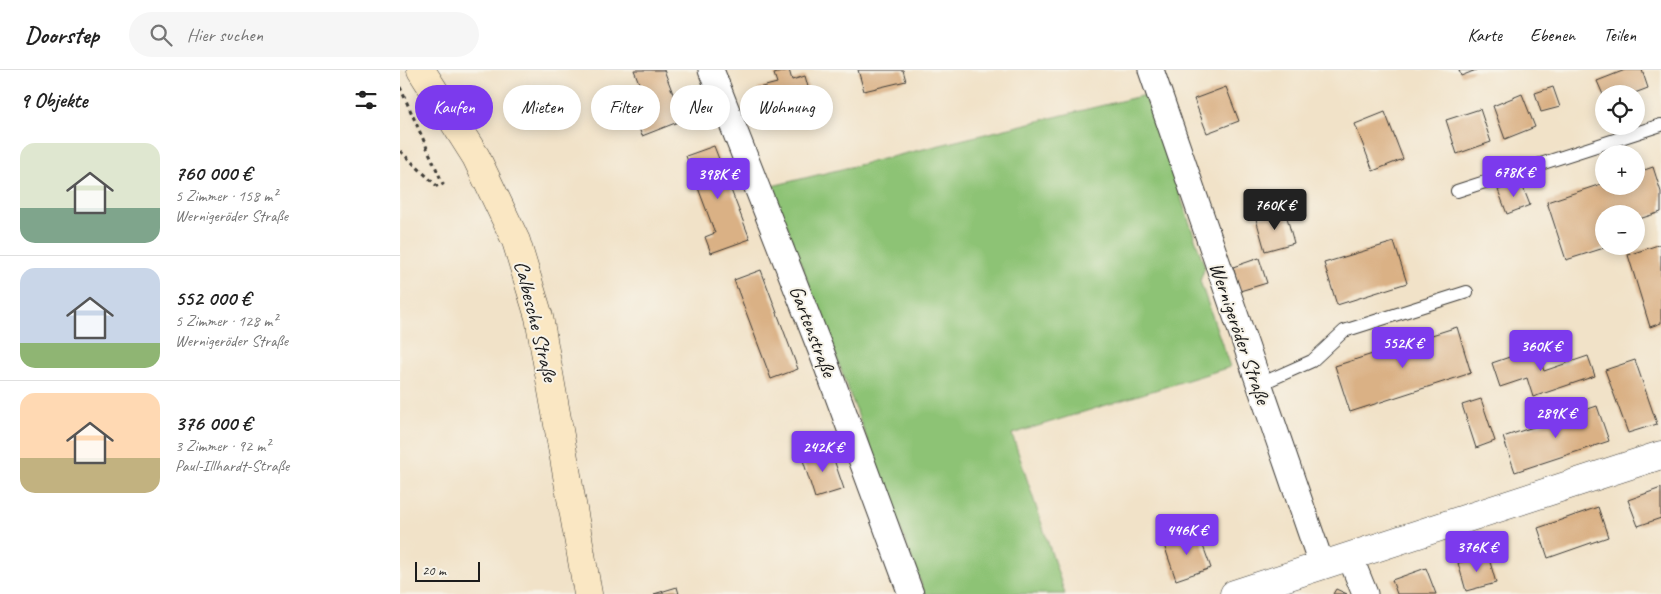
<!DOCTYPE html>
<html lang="de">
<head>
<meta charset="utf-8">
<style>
	body { margin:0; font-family:Caveat,sans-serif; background:#f6f6f6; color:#222; height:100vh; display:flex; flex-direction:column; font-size:19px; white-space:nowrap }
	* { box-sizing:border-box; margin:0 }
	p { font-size:16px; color:#767676 }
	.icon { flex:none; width:28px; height:28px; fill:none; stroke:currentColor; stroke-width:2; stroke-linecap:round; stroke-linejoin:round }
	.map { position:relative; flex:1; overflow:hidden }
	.side { display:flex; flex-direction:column; background:#fff; width:400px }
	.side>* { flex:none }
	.banner { position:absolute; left:15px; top:15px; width:475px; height:45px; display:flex; gap:10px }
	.tools { position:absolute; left:1195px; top:15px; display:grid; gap:10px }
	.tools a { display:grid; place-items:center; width:50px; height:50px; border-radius:50%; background:#fff; box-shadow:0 2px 12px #0003; font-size:25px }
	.scale { position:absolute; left:15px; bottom:12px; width:65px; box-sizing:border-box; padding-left:5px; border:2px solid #1c1c1c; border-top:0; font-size:14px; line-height:18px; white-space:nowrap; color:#1c1c1c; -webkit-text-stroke:4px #f7f3e8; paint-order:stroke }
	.price { position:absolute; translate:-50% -42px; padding:0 11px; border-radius:5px; background:#7c3aed; color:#fff; font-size:16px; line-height:32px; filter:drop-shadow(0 1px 2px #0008) }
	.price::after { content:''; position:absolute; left:50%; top:30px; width:15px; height:11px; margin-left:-8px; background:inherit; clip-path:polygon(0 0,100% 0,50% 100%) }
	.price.current { background:#222; color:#fff }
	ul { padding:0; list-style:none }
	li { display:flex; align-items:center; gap:15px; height:125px; padding:0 20px }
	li+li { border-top:1px solid #e0e0e0 }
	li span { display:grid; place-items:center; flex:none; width:140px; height:100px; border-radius:15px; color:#555 }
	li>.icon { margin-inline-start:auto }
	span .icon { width:60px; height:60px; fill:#fffc; stroke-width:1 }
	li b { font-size:21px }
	h2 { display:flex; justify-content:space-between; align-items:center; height:60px; padding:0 20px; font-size:21px }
	.chip { padding:0 18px; border-radius:22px; background:#fff; box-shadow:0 2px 12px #0003; font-size:18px; line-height:45px }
	.chip.current { background:#7c3aed; color:#fff }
	header { display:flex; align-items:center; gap:30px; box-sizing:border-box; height:70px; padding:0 25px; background:#fff; border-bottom:1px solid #e0e0e0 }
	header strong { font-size:24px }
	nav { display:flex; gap:28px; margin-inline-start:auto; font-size:18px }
	.search { width:350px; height:45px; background:#f6f6f6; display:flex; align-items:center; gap:12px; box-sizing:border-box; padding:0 18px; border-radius:28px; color:#767676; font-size:19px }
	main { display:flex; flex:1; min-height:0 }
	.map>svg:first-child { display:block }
	.green { fill:#8dc375; stroke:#547048 }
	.building { fill:#dab185 }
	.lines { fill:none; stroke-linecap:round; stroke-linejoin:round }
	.service-casing { stroke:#3c3a36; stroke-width:14 }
	.minor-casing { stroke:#3c3a36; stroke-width:27 }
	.tertiary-casing { stroke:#3c3a36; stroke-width:29 }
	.secondary-casing { stroke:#3c3a36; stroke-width:29 }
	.path { stroke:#3c3a36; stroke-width:3; stroke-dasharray:4 4; stroke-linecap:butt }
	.service { stroke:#fff; stroke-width:12 }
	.minor { stroke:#fff; stroke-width:25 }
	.tertiary { stroke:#fff; stroke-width:28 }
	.secondary { stroke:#fae7c3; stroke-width:28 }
	.labels { text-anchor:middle; stroke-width:4; stroke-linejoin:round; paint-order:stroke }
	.street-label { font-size:21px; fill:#1c1c1c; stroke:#f7f3e8 }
</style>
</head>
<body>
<header>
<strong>Doorstep</strong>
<div class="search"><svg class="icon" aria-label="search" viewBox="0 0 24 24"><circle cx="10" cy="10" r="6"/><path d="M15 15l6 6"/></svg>Hier suchen</div>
<nav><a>Karte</a><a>Ebenen</a><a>Teilen</a></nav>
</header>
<main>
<section class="side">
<h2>9 Objekte<svg class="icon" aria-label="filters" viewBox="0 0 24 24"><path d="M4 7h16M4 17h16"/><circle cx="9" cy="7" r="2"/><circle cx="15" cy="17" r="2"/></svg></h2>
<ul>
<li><span style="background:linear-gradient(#dfe7d0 65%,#7fa58c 0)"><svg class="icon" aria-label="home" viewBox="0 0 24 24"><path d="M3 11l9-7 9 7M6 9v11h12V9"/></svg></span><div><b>760 000 €</b><p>5 Zimmer · 158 m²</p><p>Wernigeröder Straße</p></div></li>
<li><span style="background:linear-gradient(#c9d6e8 75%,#8fb573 0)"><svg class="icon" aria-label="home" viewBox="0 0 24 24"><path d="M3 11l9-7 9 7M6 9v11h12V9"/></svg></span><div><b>552 000 €</b><p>5 Zimmer · 128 m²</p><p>Wernigeröder Straße</p></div></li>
<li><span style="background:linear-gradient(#ffd9b3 65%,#c2b280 0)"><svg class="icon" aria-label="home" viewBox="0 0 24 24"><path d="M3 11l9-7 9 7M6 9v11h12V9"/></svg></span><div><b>376 000 €</b><p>3 Zimmer · 92 m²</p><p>Paul-Illhardt-Straße</p></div></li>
</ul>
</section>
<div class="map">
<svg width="1261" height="524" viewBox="0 0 1261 524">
	<rect width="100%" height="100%" fill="#f7f3e8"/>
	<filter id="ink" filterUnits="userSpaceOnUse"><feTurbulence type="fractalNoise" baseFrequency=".02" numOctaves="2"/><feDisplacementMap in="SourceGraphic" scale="10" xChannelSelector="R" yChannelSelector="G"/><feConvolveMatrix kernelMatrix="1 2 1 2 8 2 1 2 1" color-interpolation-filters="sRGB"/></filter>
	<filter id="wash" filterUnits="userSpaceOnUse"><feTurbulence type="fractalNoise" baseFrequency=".0096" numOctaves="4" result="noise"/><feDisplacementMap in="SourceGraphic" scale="20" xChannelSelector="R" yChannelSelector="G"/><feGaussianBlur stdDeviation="1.12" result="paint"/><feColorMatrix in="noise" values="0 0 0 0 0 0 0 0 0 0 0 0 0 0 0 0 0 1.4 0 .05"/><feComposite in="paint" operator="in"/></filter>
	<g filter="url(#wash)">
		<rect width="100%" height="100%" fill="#f1e2c8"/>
		<!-- green -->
		<path class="green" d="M 745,25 L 805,197 L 800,211 L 830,297 L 612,364 L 665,524 L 525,524 L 372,116 Z"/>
		<g id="blocks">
			<!-- building -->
			<path class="building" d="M 234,0 L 264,0 L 283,50 L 242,66 L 234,45 L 249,39 Z
				M 389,0 L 392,10 L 405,6 L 413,35 L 366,47 L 358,18 L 377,13 L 374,4 Z
				M 458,0 L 503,0 L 506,11 L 464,21 Z
				M 1059,0 L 1076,0 L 1061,6 Z
				M 1225,0 L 1242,0 L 1248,18 L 1232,24 L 1204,24 L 1204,27 L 1197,11 Z
				M 826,17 L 839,51 L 807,63 L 794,29 Z
				M 1153,17 L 1160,37 L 1141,42 L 1135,23 Z
				M 1122,24 L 1135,57 L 1105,69 L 1093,36 Z
				M 1080,39 L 1091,72 L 1057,84 L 1046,50 Z
				M 985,42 L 1003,89 L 973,101 L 955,54 Z
				M 314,76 L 350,169 L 311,183 L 305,167 L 315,163 L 286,86 Z
				M 1253,97 L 1261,122 L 1261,142 L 1236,150 L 1236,144 L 1204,144 L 1204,178 L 1166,190 L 1147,132 L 1204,113 L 1204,116 L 1236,116 L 1236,103 Z
				M 1121,112 L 1130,135 L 1107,144 L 1098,120 Z
				M 885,140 L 894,173 L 865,181 L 856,149 Z
				M 994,172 L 1007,213 L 937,235 L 924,193 Z
				M 1261,174 L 1261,253 L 1250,257 L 1228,185 Z
				M 859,188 L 867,213 L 840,221 L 833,197 Z
				M 361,200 L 398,299 L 371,309 L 334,210 Z
				M 1057,257 L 1071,303 L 950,342 L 935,296 Z
				M 1136,278 L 1144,301 L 1188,286 L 1195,306 L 1133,327 L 1127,308 L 1100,317 L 1092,293 Z
				M 1235,290 L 1257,354 L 1228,363 L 1205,300 Z
				M 1081,329 L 1095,371 L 1076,378 L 1062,335 Z
				M 1197,336 L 1209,371 L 1115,402 L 1103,367 Z
				M 430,378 L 444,419 L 415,428 L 402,387 Z
				M 1261,418 L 1261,448 L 1238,456 L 1228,430 Z
				M 1198,437 L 1208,467 L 1148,488 L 1138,458 Z
				M 798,462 L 811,498 L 776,510 L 764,475 Z
				M 1088,485 L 1096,513 L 1066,521 L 1058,493 Z
				M 1026,498 L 1036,524 L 997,524 L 992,510 Z
				M 277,517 L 279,524 L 254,524 Z
				M 936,519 L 947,524 L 933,524 Z"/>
		</g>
	</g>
	<g filter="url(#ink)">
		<use href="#blocks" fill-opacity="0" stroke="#3c3a36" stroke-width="1"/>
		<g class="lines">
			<defs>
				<path id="service" d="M 1057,121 L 1261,55
					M 858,315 L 912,291 L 944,261 L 1067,222"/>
				<path id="minor" d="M 311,0 L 423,286 L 511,524
					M 751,0 L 922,496
					M 950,487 L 965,524"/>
				<path id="tertiary" d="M 834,524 L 1261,385"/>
				<path id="secondary" d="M 21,0 L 76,87 L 116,171 L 139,247 L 188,524"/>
			</defs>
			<!-- service casing -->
			<use href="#service" class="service-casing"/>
			<!-- minor casing -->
			<use href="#minor" class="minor-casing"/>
			<!-- tertiary casing -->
			<use href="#tertiary" class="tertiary-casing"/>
			<!-- secondary casing -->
			<use href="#secondary" class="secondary-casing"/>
			<!-- path -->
			<path class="path" d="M 0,17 L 43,114 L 38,117 L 0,81"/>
			<!-- service -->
			<use href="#service" class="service"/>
			<!-- minor -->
			<use href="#minor" class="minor"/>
			<!-- tertiary -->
			<use href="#tertiary" class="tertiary"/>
			<!-- secondary -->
			<use href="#secondary" class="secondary"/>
		</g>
	</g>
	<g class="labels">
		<!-- street labels -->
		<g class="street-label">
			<text transform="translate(136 251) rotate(76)" y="7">Calbesche Straße</text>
			<text transform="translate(413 261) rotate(69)" y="7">Gartenstraße</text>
			<text transform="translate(840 263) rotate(71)" y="7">Wernigeröder Straße</text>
		</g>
	</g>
</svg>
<div class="tools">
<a><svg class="icon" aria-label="locate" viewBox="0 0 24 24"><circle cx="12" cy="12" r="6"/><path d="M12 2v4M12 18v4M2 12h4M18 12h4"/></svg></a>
<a>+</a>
<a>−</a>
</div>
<div class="scale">20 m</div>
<b class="price" style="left:1114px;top:128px">678K €</b>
<b class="price" style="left:318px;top:130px">398K €</b>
<b class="price current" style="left:875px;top:161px">760K €</b>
<b class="price" style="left:1003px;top:299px">552K €</b>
<b class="price" style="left:1141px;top:302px">360K €</b>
<b class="price" style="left:1156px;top:369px">289K €</b>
<b class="price" style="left:423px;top:403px">242K €</b>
<b class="price" style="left:787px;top:486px">446K €</b>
<b class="price" style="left:1077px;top:503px">376K €</b>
<div class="banner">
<a class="chip current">Kaufen</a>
<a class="chip">Mieten</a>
<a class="chip">Filter</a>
<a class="chip">Neu</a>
<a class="chip">Wohnung</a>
</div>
</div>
</main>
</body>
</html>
